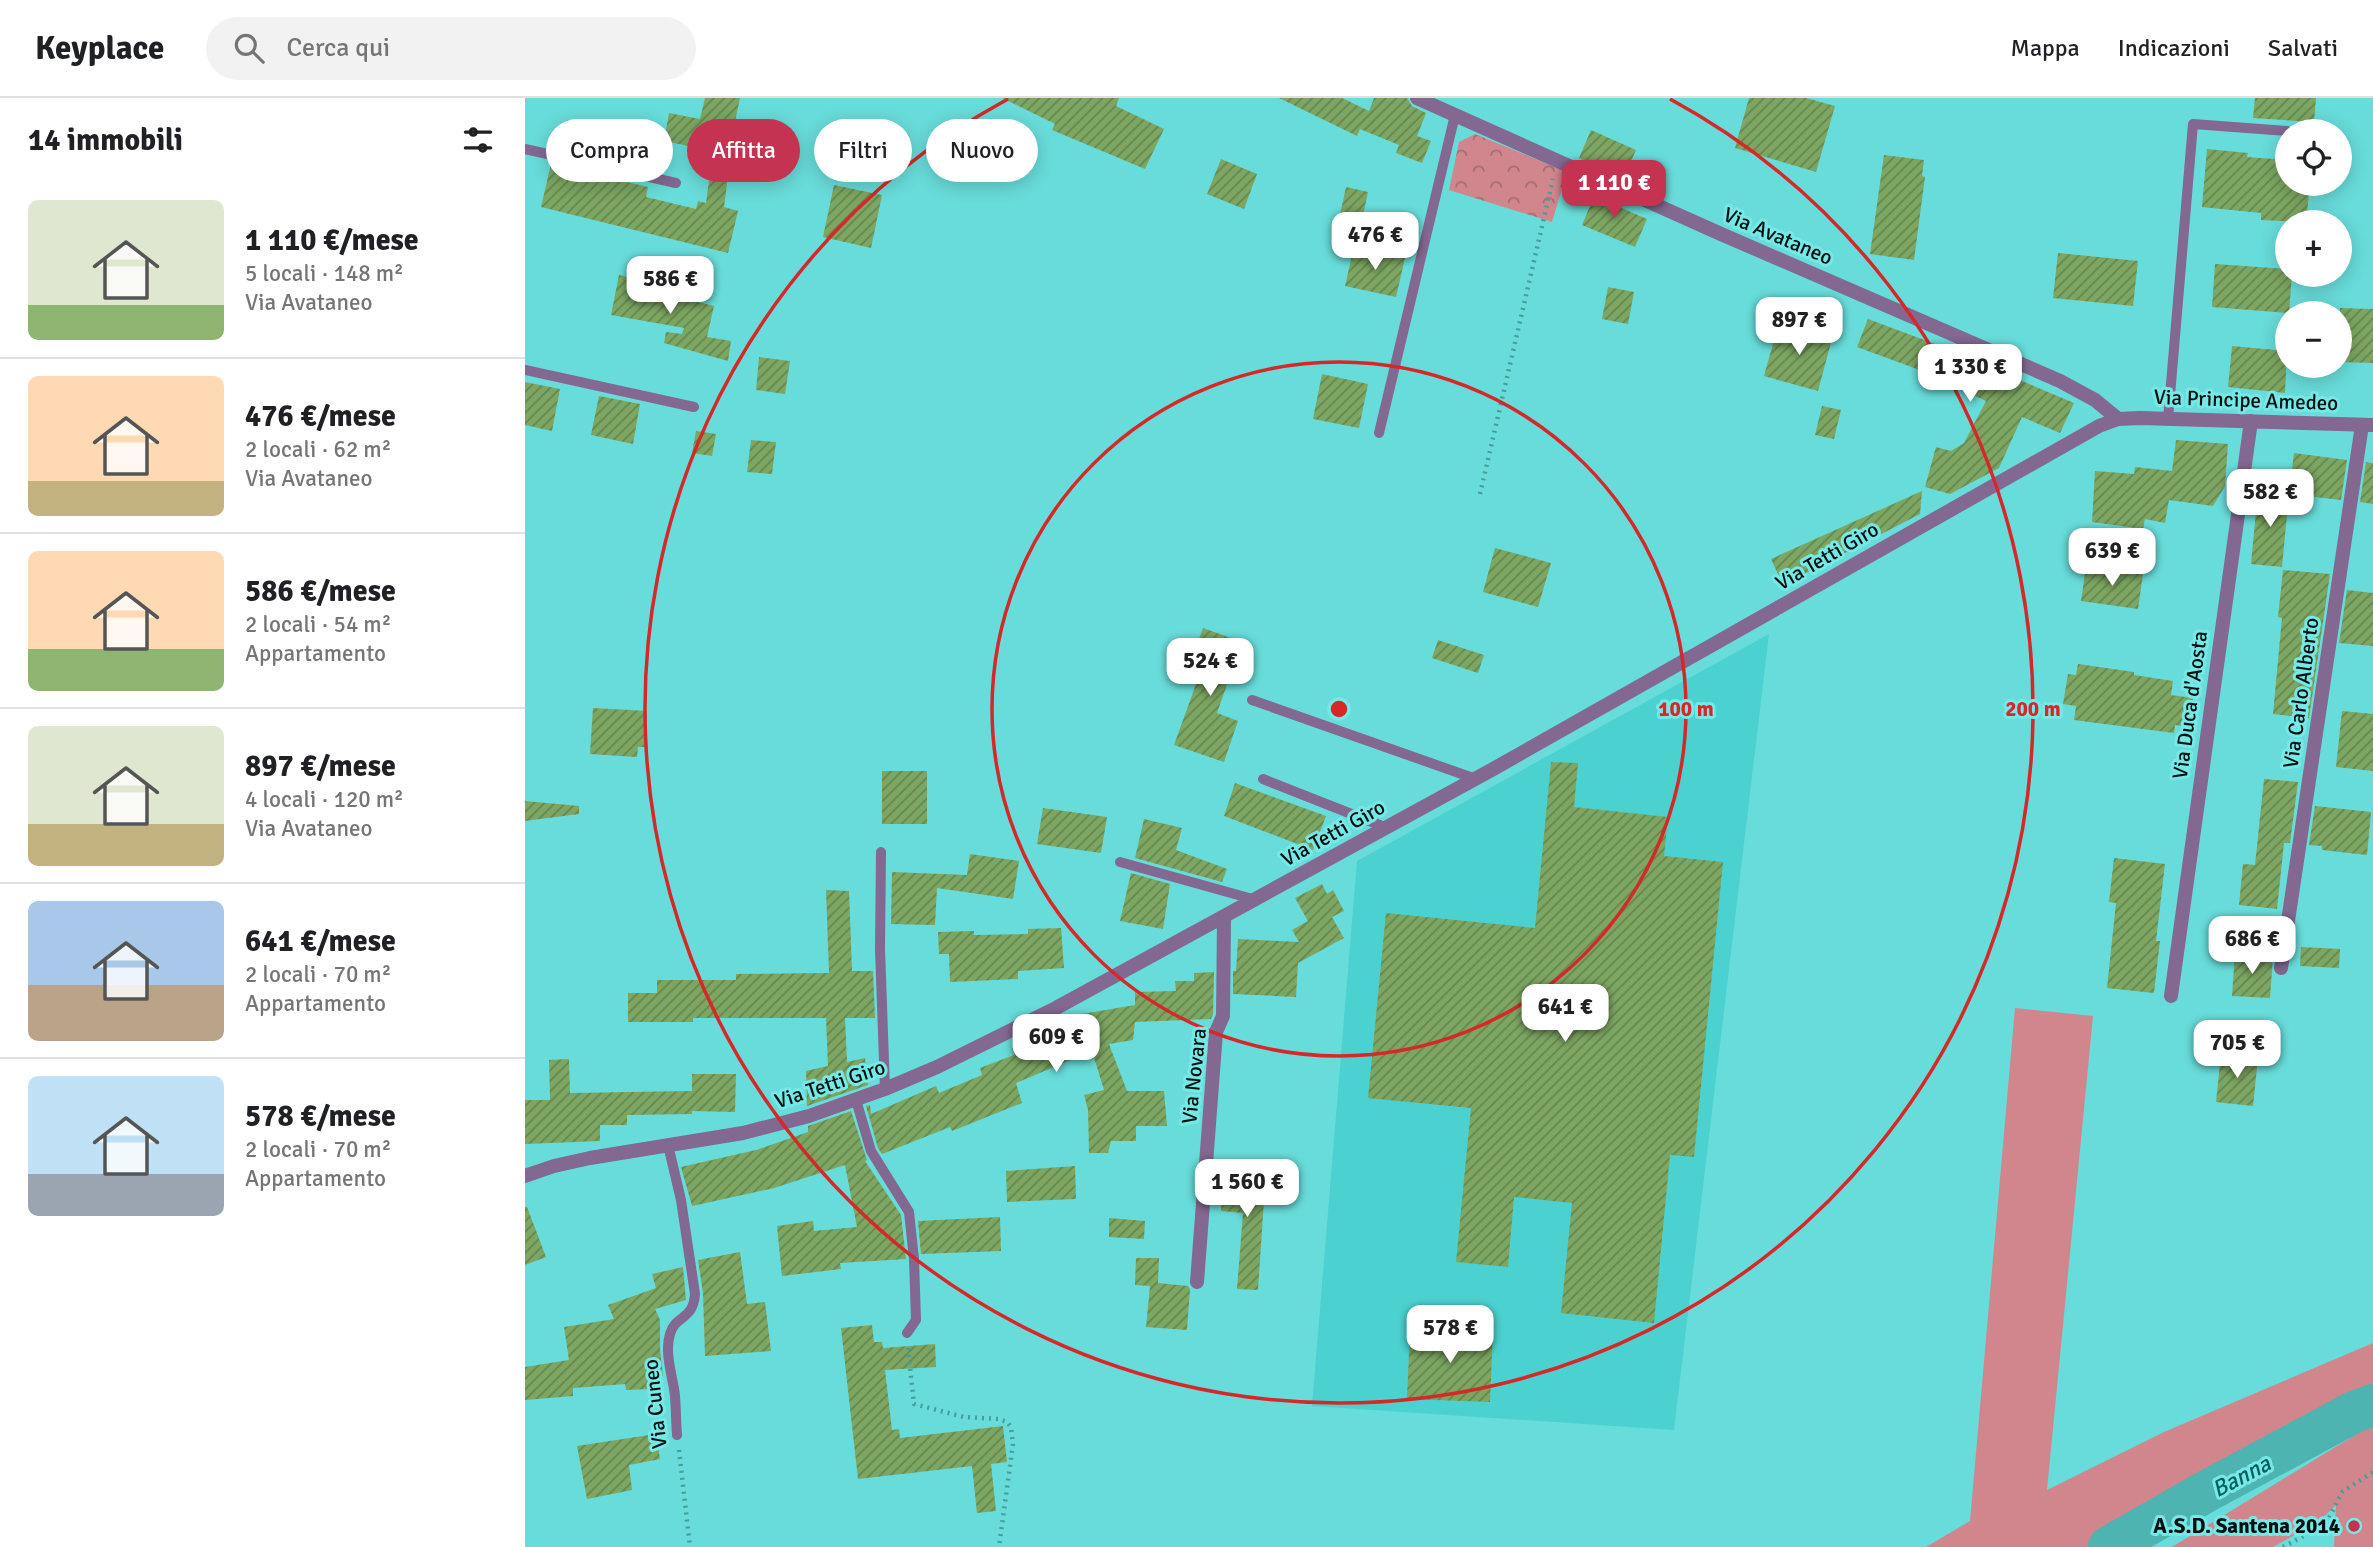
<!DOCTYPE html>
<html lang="it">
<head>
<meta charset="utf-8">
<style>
	body { margin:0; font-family:Signika,sans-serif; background:#f2f2f2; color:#202124; height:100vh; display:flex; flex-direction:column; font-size:26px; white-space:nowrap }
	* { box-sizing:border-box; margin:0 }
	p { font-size:23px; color:#757577 }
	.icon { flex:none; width:38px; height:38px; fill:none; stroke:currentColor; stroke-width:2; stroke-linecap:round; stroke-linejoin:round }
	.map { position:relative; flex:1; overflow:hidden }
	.details { display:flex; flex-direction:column; background:#fff; width:525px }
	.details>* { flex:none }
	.top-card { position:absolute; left:21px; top:21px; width:665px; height:63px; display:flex; gap:14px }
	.fabs { position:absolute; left:1750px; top:21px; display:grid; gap:14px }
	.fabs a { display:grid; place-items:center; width:77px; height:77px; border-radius:50%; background:#fff; box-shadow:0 4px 18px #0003; font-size:35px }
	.price { position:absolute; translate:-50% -60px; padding:0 16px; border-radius:14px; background:#fff; color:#222; font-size:23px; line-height:46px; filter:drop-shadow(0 2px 4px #0008) }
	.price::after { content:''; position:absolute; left:50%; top:42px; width:21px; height:16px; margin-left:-10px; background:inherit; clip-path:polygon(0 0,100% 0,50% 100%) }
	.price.active { background:#c43452; color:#fff }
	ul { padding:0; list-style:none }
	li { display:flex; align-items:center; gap:21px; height:175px; padding:0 28px }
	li+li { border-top:2px solid #e0e0e0 }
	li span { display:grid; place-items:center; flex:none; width:196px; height:140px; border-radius:10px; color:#555 }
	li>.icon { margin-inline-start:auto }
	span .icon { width:84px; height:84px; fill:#fffc; stroke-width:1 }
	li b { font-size:30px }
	h2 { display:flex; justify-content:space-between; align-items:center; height:84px; padding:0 28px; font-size:30px }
	.tag { padding:0 24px; border-radius:32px; background:#fff; box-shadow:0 4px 18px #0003; font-size:24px; line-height:63px }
	.tag.active { background:#c43452; color:#fff }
	header { display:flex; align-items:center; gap:42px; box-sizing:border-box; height:98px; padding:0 35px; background:#fff; border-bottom:2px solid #e0e0e0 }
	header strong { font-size:33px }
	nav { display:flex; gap:38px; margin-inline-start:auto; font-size:24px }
	.search { width:490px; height:63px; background:#f2f2f2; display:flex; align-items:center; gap:18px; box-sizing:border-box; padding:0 24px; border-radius:38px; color:#757577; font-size:26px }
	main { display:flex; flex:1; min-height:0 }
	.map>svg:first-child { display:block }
	.built { fill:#4bd2d0 }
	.green { fill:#d0868c }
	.forest { fill:url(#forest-crowns) }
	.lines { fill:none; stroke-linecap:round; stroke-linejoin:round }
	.river { stroke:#4db4b2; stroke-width:42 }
	.building { fill:url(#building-hatch) }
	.path { stroke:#489d9b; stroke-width:4.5; stroke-dasharray:2 5; stroke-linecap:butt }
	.lane { stroke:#836891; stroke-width:10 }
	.street { stroke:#836891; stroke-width:14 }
	.ring { fill:none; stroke:#d62828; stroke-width:3.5 }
	.poi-dot { fill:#c43452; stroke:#76e9e7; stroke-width:2.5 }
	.labels { text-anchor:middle; stroke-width:6; stroke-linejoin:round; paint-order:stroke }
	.street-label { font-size:21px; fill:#001110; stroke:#76e9e7 }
	.poi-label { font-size:21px; font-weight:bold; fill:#001110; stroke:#76e9e7; text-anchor:end }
	.water-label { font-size:23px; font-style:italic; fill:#04605f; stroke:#76e9e7 }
	.centre { fill:#d62828; stroke:#76e9e7; stroke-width:3.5 }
	.ring-label { font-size:21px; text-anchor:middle; font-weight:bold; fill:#d62828; stroke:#76e9e7; stroke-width:6; stroke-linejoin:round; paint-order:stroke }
</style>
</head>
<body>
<header>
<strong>Keyplace</strong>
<div class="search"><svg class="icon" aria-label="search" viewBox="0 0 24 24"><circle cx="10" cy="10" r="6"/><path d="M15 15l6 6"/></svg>Cerca qui</div>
<nav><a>Mappa</a><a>Indicazioni</a><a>Salvati</a></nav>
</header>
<main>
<section class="details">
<h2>14 immobili<svg class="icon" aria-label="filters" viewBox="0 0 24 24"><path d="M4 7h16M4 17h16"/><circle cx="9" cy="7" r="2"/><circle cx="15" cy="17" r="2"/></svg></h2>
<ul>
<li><span style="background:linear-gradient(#dfe7d0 75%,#8fb573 0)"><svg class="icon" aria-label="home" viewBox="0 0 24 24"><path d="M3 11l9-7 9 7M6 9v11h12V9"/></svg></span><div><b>1 110 €/mese</b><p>5 locali · 148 m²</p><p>Via Avataneo</p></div></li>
<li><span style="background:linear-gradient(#ffd9b3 75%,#c2b280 0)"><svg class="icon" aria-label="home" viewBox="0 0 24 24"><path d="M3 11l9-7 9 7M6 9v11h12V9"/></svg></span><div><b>476 €/mese</b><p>2 locali · 62 m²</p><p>Via Avataneo</p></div></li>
<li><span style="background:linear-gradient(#ffd9b3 70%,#8fb573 0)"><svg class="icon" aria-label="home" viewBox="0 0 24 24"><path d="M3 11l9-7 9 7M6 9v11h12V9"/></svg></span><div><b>586 €/mese</b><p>2 locali · 54 m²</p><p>Appartamento</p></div></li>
<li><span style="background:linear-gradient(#dfe7d0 70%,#c2b280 0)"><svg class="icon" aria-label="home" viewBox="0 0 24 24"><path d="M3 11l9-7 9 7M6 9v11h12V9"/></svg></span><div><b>897 €/mese</b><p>4 locali · 120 m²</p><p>Via Avataneo</p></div></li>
<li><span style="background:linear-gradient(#a9c7e8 60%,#b9a48a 0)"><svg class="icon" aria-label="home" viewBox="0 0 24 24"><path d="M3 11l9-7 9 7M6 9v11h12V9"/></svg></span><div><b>641 €/mese</b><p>2 locali · 70 m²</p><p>Appartamento</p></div></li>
<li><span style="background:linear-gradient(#bfe0f5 70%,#9aa5b1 0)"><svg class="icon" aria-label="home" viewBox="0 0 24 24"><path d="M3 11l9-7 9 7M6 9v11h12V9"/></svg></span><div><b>578 €/mese</b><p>2 locali · 70 m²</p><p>Appartamento</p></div></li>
</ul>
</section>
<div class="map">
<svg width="1848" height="1449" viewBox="0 0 1848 1449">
	<defs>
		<pattern id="forest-crowns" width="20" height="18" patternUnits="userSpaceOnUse" patternTransform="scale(1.75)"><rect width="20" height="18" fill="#d0868c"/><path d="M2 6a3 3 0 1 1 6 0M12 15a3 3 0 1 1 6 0" fill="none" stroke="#a66c71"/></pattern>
		<pattern id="building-hatch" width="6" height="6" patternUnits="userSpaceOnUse" patternTransform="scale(1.75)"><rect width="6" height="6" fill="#7da662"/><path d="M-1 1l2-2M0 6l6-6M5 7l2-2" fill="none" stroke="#64864f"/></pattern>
	</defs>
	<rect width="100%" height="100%" fill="#68dcda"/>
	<!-- built -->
	<path class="built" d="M 1244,536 L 1149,1332 L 787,1308 L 832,763 Z"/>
	<!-- green -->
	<path class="green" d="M 1490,910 L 1568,918 L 1522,1392 L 1639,1334 L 1848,1245 L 1848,1295 L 1765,1332 L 1571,1449 L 1401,1449 L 1445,1423 Z
		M 1848,1326 L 1848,1449 L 1809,1449 L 1811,1407 L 1793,1424 L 1748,1449 L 1647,1449 Z"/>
	<!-- forest -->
	<path class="forest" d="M 950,36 L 1042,74 L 1027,124 L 924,92 L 934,44 Z"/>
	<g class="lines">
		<!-- river -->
		<path class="river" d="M 1584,1449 L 1682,1393 L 1829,1314 L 1848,1307"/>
	</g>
	<!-- building -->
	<path class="building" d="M 180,0 L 215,0 L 205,47 L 207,47 L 199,109 L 213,113 L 203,155 L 16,109 L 26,66 L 123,89 L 121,99 L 171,111 L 173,103 L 181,105 L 188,53 L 139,43 L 144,15 L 175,21 Z
		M 477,0 L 594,0 L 591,8 L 639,31 L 620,71 L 527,32 L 530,26 Z
		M 754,0 L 817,0 L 844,13 L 849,0 L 882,0 L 887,8 L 901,15 L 892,38 L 906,43 L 897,65 L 871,55 L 874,47 L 835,31 L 832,38 Z
		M 1224,0 L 1281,0 L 1310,8 L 1291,74 L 1210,50 Z
		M 1730,0 L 1791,0 L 1789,24 L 1728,20 Z
		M 42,22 L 60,26 L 54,55 L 35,51 Z
		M 1066,32 L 1111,52 L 1098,82 L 1054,60 Z
		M 1682,51 L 1723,55 L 1722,59 L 1762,62 L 1762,86 L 1785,86 L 1781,124 L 1736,122 L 1736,115 L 1677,109 Z
		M 1359,57 L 1399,62 L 1397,78 L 1400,79 L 1389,162 L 1345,156 Z
		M 696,61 L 732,76 L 719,111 L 682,96 Z
		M 309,87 L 357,97 L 346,150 L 298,139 Z
		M 821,89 L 843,94 L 835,131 L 813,126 Z
		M 1072,91 L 1090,99 L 1087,106 L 1122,121 L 1110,149 L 1057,127 Z
		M 829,148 L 880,160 L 871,199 L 820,188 Z
		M 1533,155 L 1613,163 L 1608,208 L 1528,200 Z
		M 1690,166 L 1762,171 L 1762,177 L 1767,177 L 1764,215 L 1687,209 Z
		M 94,177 L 137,187 L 137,195 L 189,208 L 182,239 L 206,243 L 203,263 L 139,245 L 141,234 L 157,236 L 159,230 L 86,217 Z
		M 1083,189 L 1109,194 L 1103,226 L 1077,221 Z
		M 1815,210 L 1848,211 L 1848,265 L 1815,264 Z
		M 1343,221 L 1410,246 L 1549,305 L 1535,335 L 1497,319 L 1474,370 L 1425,396 L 1400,389 L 1411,349 L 1426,353 L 1439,345 L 1461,303 L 1400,274 L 1332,249 Z
		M 1275,228 L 1308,237 L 1293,293 L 1239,278 L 1252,231 L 1273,237 Z
		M 1707,248 L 1762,253 L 1760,295 L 1703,289 Z
		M 234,259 L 265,263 L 260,296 L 231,292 Z
		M 797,276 L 843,286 L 834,330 L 788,321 Z
		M 0,284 L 35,291 L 27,333 L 0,327 Z
		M 74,298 L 115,306 L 108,346 L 66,337 Z
		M 1297,308 L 1316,312 L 1309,341 L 1290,337 Z
		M 171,333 L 191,336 L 187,358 L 167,355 Z
		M 226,342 L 251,344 L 247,376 L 222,374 Z
		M 1651,342 L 1703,346 L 1700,388 L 1688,408 L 1644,402 L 1640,425 L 1620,421 L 1618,431 L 1567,424 L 1570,373 L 1609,376 L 1610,369 L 1647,373 Z
		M 1769,355 L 1822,362 L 1816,402 L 1764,396 Z
		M 1841,364 L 1848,365 L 1848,406 L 1835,404 Z
		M 1397,393 L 1395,416 L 1258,487 L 1246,461 Z
		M 1733,393 L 1764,396 L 1757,469 L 1726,466 Z
		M 970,450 L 1026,465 L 1013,509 L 958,494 Z
		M 1561,468 L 1618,476 L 1613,511 L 1556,503 Z
		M 1758,472 L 1805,476 L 1784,620 L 1748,616 L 1757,520 L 1753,519 Z
		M 1822,492 L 1848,495 L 1848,548 L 1814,545 Z
		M 678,530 L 717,544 L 692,615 L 713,623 L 699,664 L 649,647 L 675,575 L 663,571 Z
		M 913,542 L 959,557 L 953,575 L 907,560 Z
		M 1553,566 L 1609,574 L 1609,577 L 1648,583 L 1646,597 L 1668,600 L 1664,629 L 1650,627 L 1649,635 L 1549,622 L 1551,608 L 1538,606 L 1543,576 L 1551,577 Z
		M 68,610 L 122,613 L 120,649 L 113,649 L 112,659 L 65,656 Z
		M 1817,613 L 1848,616 L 1848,673 L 1811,669 Z
		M 1026,664 L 1053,665 L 1049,709 L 1143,719 L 1139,758 L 1198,764 L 1169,1059 L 1145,1057 L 1129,1225 L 1036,1215 L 1047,1105 L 989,1099 L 983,1169 L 931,1164 L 946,1010 L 843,1000 L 861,815 L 1010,830 Z
		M 357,673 L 402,673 L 402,726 L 357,726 Z
		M 1739,681 L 1773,684 L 1765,745 L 1759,745 L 1752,811 L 1714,807 L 1718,766 L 1730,767 Z
		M 710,685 L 801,718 L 788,752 L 699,718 Z
		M 0,703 L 54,708 L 54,716 L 0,723 Z
		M 1790,708 L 1846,714 L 1842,757 L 1797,752 L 1797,748 L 1784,747 Z
		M 518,710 L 582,719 L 576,755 L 512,746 Z
		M 619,721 L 657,730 L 651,752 L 702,771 L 697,784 L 610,760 Z
		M 445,756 L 494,763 L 488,801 L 412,790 L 410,827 L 366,826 L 367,774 L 442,777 Z
		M 1589,760 L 1640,766 L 1631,843 L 1635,843 L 1629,895 L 1582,890 L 1591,805 L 1584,804 Z
		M 606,775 L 645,786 L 638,831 L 595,823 Z
		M 797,786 L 802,796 L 808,792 L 819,813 L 807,819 L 819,840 L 773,865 L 771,899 L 708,896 L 708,873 L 711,873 L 713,841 L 774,844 L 767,832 L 783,823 L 770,800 Z
		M 301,792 L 324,793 L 327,873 L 348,873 L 350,920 L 320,920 L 322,964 L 340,960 L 343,987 L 282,1008 L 281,973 L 303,968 L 301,920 L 168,920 L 168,924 L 103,924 L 103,895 L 132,895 L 132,882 L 211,882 L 211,876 L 304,875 Z
		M 536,830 L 539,870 L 493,873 L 493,881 L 425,884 L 424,856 L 414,856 L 413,834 L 449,833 L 449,837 L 503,836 L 503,831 Z
		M 1776,849 L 1815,851 L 1814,870 L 1775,868 Z
		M 1710,855 L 1748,858 L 1745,900 L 1707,898 Z
		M 689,874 L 688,916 L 686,921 L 610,924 L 608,942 L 584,946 L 602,993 L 639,993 L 642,1028 L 611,1028 L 611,1043 L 586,1043 L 583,1055 L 564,1055 L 563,1012 L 559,997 L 579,992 L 567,953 L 491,985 L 497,1005 L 427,1033 L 425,1029 L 357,1056 L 353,1050 L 341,1008 L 345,1007 L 346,1016 L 411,988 L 414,995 L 457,977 L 455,970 L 489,957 L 487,950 L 551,917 L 610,907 L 610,894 L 651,893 L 650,883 L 669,883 L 669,875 Z
		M 1696,956 L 1733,960 L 1728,1008 L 1691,1004 Z
		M 44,961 L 45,995 L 167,993 L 167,976 L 211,976 L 210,1014 L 167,1013 L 167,1016 L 102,1017 L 102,1027 L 75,1027 L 75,1043 L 0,1046 L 0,1002 L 25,1002 L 24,962 Z
		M 326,1013 L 342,1062 L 340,1063 L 376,1117 L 381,1161 L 315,1165 L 316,1171 L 257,1178 L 252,1128 L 288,1123 L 289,1133 L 332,1129 L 320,1067 L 249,1090 L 167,1108 L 156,1069 L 231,1052 L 283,1034 L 283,1028 Z
		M 550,1068 L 551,1101 L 482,1104 L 481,1073 Z
		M 699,1069 L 741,1072 L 733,1192 L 712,1191 L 718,1115 L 696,1113 Z
		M 0,1109 L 2,1109 L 21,1159 L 0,1167 Z
		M 475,1119 L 476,1153 L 396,1156 L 393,1123 Z
		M 584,1120 L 620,1123 L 619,1141 L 584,1139 Z
		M 215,1154 L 222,1206 L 240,1204 L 246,1253 L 180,1258 L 178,1195 L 173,1162 Z
		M 611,1160 L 634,1160 L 633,1185 L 663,1188 L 665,1191 L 662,1232 L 621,1229 L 625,1188 L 610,1187 Z
		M 158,1169 L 161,1202 L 130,1211 L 135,1222 L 135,1251 L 138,1278 L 126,1279 L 127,1291 L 101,1292 L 100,1286 L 48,1290 L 48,1298 L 0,1302 L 0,1269 L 44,1262 L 39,1229 L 89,1221 L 83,1207 L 131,1190 L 127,1176 Z
		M 347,1227 L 349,1244 L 357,1244 L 358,1250 L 410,1246 L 411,1269 L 360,1272 L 367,1332 L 374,1331 L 375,1340 L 478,1328 L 482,1364 L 466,1366 L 471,1413 L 452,1415 L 447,1368 L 333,1381 L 316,1230 Z
		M 885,1230 L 968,1233 L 965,1304 L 882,1301 Z
		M 131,1336 L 135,1361 L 104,1367 L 107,1392 L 62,1401 L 52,1348 Z"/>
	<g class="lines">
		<!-- path -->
		<path class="path" d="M 955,396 L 1028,81
			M 383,1250 L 389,1306 L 439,1319 L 474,1321 L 482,1324 L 486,1329 L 488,1346 L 474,1449
			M 154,1352 L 165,1449
			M 1758,1449 L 1801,1426 L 1817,1394 L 1848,1374"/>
		<!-- lane -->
		<path class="lane" d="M 0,51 L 151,85
			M 0,272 L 169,309
			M 1643,321 L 1668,26 L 1762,33
			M 854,335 L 930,17
			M 727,602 L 951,681
			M 738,681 L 862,730
			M 356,754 L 355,851 L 360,991
			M 595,764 L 731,802
			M 331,1002 L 346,1053 L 384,1114 L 389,1161 L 391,1222 L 382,1235
			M 143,1047 L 156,1102 L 170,1196 C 168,1223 151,1216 145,1236 C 139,1255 148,1279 150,1298 C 151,1311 151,1324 152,1337"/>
		<!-- street -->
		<path class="street" d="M 892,0 L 1196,136 L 1535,283 L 1570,302 L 1593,321
			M 1756,870 L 1837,327
			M 1646,898 L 1726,323
			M 0,1078 L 29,1068 L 65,1060 L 218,1035 L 284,1018 L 360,991 L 412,969 L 531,910 L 970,670 L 1574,328 L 1593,321 L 1615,320 L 1848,327
			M 672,1184 L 691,934 L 698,918 L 699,819"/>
	</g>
	<!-- distance rings -->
	<g class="ring">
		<circle cx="814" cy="611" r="347"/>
		<path d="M1145 1A694 694 0 1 1 483 1"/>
	</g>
	<!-- markers -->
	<circle class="poi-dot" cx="1829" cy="1428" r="7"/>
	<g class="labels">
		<!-- street labels -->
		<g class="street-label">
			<text transform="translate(1253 138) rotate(23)" y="7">Via Avataneo</text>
			<text transform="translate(1721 302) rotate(2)" y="7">Via Principe Amedeo</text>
			<text transform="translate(1302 458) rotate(-30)" y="7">Via Tetti Giro</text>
			<text transform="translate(1776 595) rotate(-82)" y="7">Via Carlo Alberto</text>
			<text transform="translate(1665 607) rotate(-82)" y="7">Via Duca d'Aosta</text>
			<text transform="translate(808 735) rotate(-29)" y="7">Via Tetti Giro</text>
			<text transform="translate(669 978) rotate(-84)" y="7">Via Novara</text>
			<text transform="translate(305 986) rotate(-18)" y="7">Via Tetti Giro</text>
			<text transform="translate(130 1306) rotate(-96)" y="7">Via Cuneo</text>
		</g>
		<!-- poi labels -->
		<g class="poi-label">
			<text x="1815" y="1435">A.S.D. Santena 2014</text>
		</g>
		<!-- water labels -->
		<g class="water-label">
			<text transform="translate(1716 1378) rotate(-28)" y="8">Banna</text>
		</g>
	</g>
	<circle cx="814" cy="611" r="10" class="centre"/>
	<g class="ring-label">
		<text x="1161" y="618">100 m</text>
		<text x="1508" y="618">200 m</text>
	</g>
</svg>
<div class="fabs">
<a><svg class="icon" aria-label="locate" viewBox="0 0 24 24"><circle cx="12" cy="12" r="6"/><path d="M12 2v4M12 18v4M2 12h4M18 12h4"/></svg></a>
<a>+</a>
<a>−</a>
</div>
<b class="price active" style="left:1089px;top:122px">1 110 €</b>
<b class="price" style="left:850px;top:174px">476 €</b>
<b class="price" style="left:145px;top:218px">586 €</b>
<b class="price" style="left:1274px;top:259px">897 €</b>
<b class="price" style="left:1445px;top:306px">1 330 €</b>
<b class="price" style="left:1745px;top:431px">582 €</b>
<b class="price" style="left:1587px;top:490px">639 €</b>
<b class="price" style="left:685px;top:600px">524 €</b>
<b class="price" style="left:1727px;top:878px">686 €</b>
<b class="price" style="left:1040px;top:946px">641 €</b>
<b class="price" style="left:531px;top:976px">609 €</b>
<b class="price" style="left:1712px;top:982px">705 €</b>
<b class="price" style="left:722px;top:1121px">1 560 €</b>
<b class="price" style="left:925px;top:1267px">578 €</b>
<div class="top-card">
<a class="tag">Compra</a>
<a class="tag active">Affitta</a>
<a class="tag">Filtri</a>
<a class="tag">Nuovo</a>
</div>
</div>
</main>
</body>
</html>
